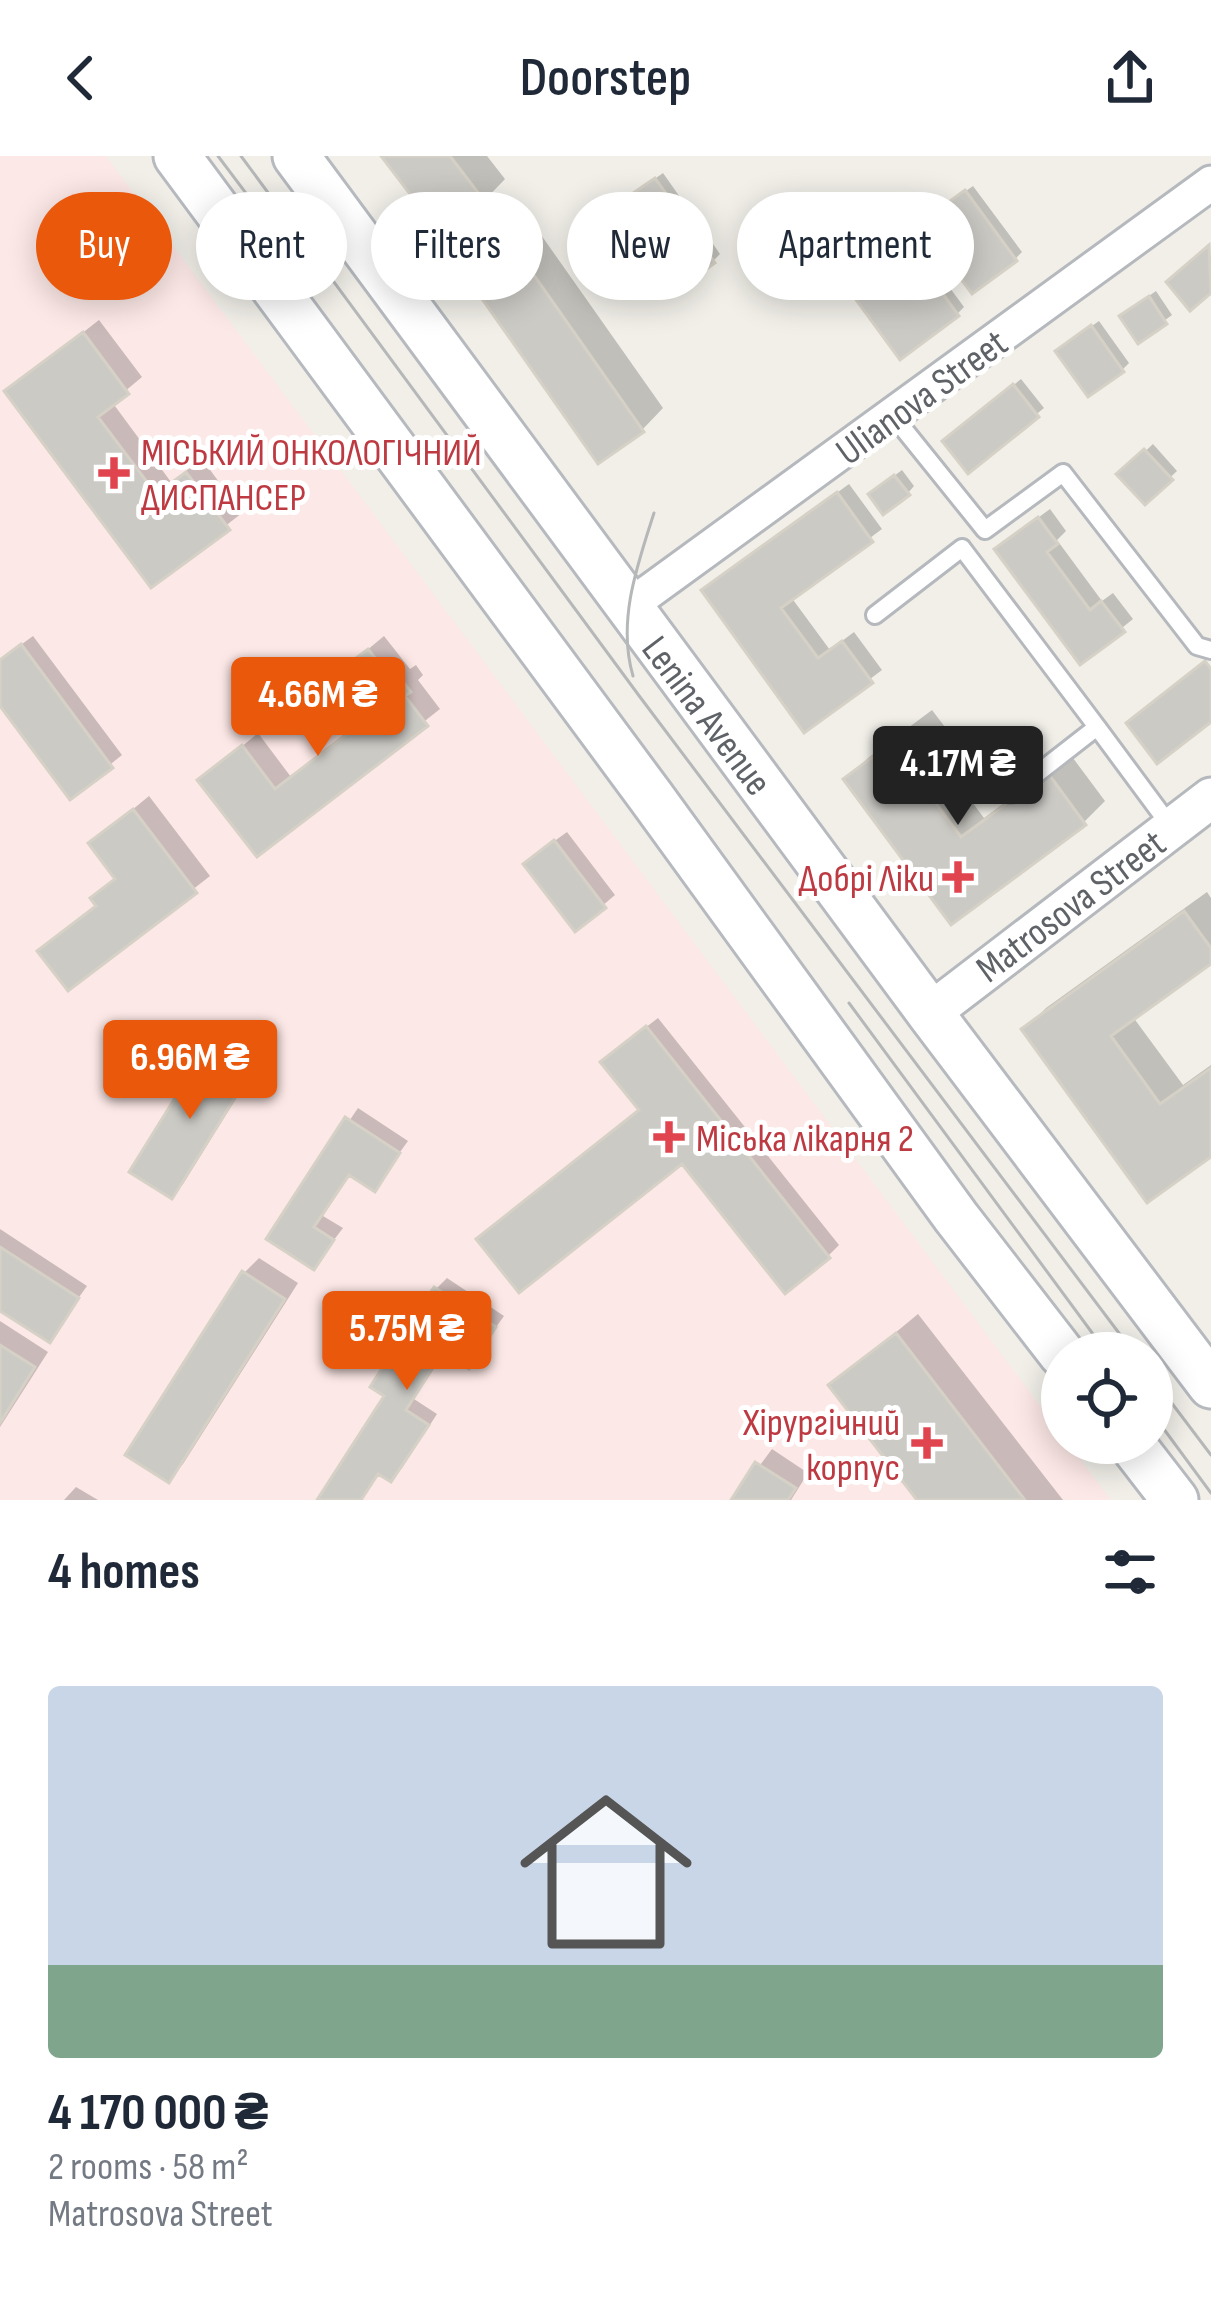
<!DOCTYPE html>
<html lang="en">
<head>
<meta charset="utf-8">
<style>
	body { margin:0; font-family:"Sofia Sans Condensed",sans-serif; background:#f2f2f3; color:#1f2937; height:100vh; display:flex; flex-direction:column; font-size:45px; white-space:nowrap }
	* { box-sizing:border-box; margin:0 }
	p { font-size:39px; color:#747a83 }
	.icon { flex:none; width:66px; height:66px; fill:none; stroke:currentColor; stroke-width:2; stroke-linecap:round; stroke-linejoin:round }
	.map { position:relative; height:1344px; overflow:hidden }
	.side { display:flex; flex-direction:column; background:#fff; flex:1 }
	.side>* { flex:none }
	.banner { position:absolute; left:36px; top:36px; width:1140px; height:108px; display:flex; gap:24px }
	.controls { position:absolute; left:1041px; top:1176px; display:grid; gap:24px }
	.controls a { display:grid; place-items:center; width:132px; height:132px; border-radius:50%; background:#fff; box-shadow:0 6px 30px #0003; font-size:60px }
	.price { position:absolute; translate:-50% -102px; padding:0 27px; border-radius:12px; background:#ea580c; color:#fff; font-size:39px; line-height:78px; filter:drop-shadow(0 3px 6px #0008) }
	.price::after { content:''; position:absolute; left:50%; top:72px; width:36px; height:27px; margin-left:-18px; background:inherit; clip-path:polygon(0 0,100% 0,50% 100%) }
	.price.on { background:#222; color:#fff }
	ul { padding:0; list-style:none }
	li { display:grid; align-content:center; gap:24px; height:636px; padding:0 48px }
	li+li { border-top:3px solid #e0e1e3 }
	li span { display:grid; place-items:center; height:372px; border-radius:12px; color:#555 }
	li>.icon { margin-inline-start:auto }
	span .icon { width:216px; height:216px; fill:#fffc; stroke-width:1 }
	li b { font-size:51px }
	h2 { display:flex; justify-content:space-between; align-items:center; height:144px; padding:0 48px; font-size:51px }
	.pill { padding:0 42px; border-radius:54px; background:#fff; box-shadow:0 6px 30px #0003; font-size:42px; line-height:108px }
	.pill.on { background:#ea580c; color:#fff }
	header { display:flex; justify-content:space-between; align-items:center; height:156px; padding:0 48px; background:#fff; font-size:54px; font-weight:600 }
	.map>svg:first-child { display:block }
	.medical { fill:#fce8e6 }
	.shadow { fill:#0003 }
	.building { fill:#cccac5; stroke:#d6d1c6; stroke-width:3 }
	.lines { fill:none; stroke-linecap:round; stroke-linejoin:round }
	.service-casing { stroke:#b5b8bc; stroke-width:22 }
	.minor-casing { stroke:#b5b8bc; stroke-width:39 }
	.tertiary-casing { stroke:#b5b8bc; stroke-width:45 }
	.secondary-casing { stroke:#b6babf; stroke-width:51 }
	.service { stroke:#fff; stroke-width:16 }
	.minor { stroke:#fff; stroke-width:33 }
	.tertiary { stroke:#fff; stroke-width:39 }
	.secondary { stroke:#fff; stroke-width:45 }
	.tram { stroke:#b6b7b8; stroke-width:3 }
	.health-dot { fill:#e0444e; stroke:#fff; stroke-width:4.5 }
	.labels { text-anchor:middle; stroke-width:10; stroke-linejoin:round; paint-order:stroke }
	.street-label { font-size:39px; fill:#5f6368; stroke:#fff }
	.health-label { font-size:39px; fill:#be3a42; stroke:#fff; text-anchor:start }
</style>
</head>
<body>
<header><svg class="icon" aria-label="back" viewBox="0 0 24 24"><path d="M15 5l-7 7 7 7"/></svg>Doorstep<svg class="icon" aria-label="share" viewBox="0 0 24 24"><path d="M12 15V3M7 8l5-5 5 5M5 13v7h14v-7"/></svg></header>
<div class="map">
<svg width="1211" height="1344" viewBox="0 0 1211 1344">
	<rect width="100%" height="100%" fill="#f1efe8"/>
	<!-- medical -->
	<path class="medical" d="M 0,0 L 106,0 L 1062,1279 L 1062,1287 L 1068,1287 L 1111,1344 L 0,1344 Z"/>
	<!-- shadow -->
	<path class="shadow" d="M 384,0 L 487,0 L 505,23 L 484,45 Z
		M 663,17 L 720,98 L 713,105 L 621,47 Z
		M 973,30 L 1022,96 L 1015,103 L 930,60 Z
		M 539,76 L 663,252 L 642,274 L 475,128 L 496,107 Z
		M 916,86 L 964,151 L 957,158 L 859,128 Z
		M 1156,135 L 1172,159 L 1138,184 L 1129,154 Z
		M 99,164 L 142,221 L 112,246 L 171,326 L 202,303 L 242,357 L 151,428 L 8,235 Z
		M 1099,165 L 1129,207 L 1122,214 L 1066,188 Z
		M 1021,223 L 1044,252 L 969,313 L 953,278 Z
		M 1153,288 L 1177,315 L 1145,345 L 1121,318 Z
		M 902,314 L 914,330 L 908,337 L 878,332 Z
		M 849,328 L 882,373 L 791,441 L 830,494 L 854,476 L 882,514 L 804,573 L 704,434 Z
		M 1050,353 L 1066,375 L 1057,384 L 1102,445 L 1113,437 L 1133,463 L 1081,505 L 1009,383 Z
		M 33,480 L 122,599 L 71,640 L 0,545 L 0,504 Z
		M 384,480 L 410,513 L 416,509 L 423,519 L 418,524 L 440,553 L 258,697 L 201,624 L 258,577 L 291,621 L 363,566 L 331,524 Z
		M 932,554 L 961,592 L 944,609 L 984,662 L 1070,598 L 1105,645 L 1084,666 L 952,765 L 847,624 L 868,602 Z
		M 149,640 L 210,720 L 68,831 L 41,795 L 98,748 L 94,742 L 117,721 L 92,687 Z
		M 567,676 L 615,739 L 576,772 L 538,697 Z
		M 1207,736 L 1211,742 L 1211,805 L 1133,861 L 1183,929 L 1211,909 L 1211,997 L 1025,873 L 1046,852 Z
		M 658,862 L 839,1089 L 828,1100 L 682,1004 L 642,952 L 615,895 Z
		M 221,880 L 260,904 L 183,1028 L 172,1039 L 210,891 Z
		M 358,952 L 408,985 L 374,1032 L 351,1017 L 323,1060 L 343,1072 L 314,1110 L 270,1082 Z
		M 0,1073 L 87,1130 L 49,1183 L 0,1151 Z
		M 259,1102 L 298,1127 L 183,1308 L 168,1323 L 244,1117 Z
		M 447,1122 L 504,1160 L 469,1209 L 446,1194 L 414,1243 L 437,1258 L 402,1312 L 391,1323 L 380,1315 L 362,1344 L 320,1344 L 388,1240 L 436,1133 Z
		M 918,1158 L 1063,1344 L 921,1344 L 832,1229 Z
		M 0,1165 L 48,1196 L 0,1271 Z
		M 772,1293 L 808,1317 L 791,1344 L 734,1344 Z
		M 76,1331 L 98,1344 L 64,1344 Z"/>
	<!-- building -->
	<path class="building" d="M 381,0 L 450,0 L 486,47 L 442,80 Z
		M 655,22 L 715,107 L 670,139 L 610,53 Z
		M 965,34 L 1017,105 L 972,138 L 920,67 Z
		M 1209,89 L 1211,137 L 1190,155 L 1166,126 Z
		M 908,90 L 959,160 L 900,204 L 849,134 Z
		M 517,95 L 644,276 L 598,308 L 471,127 Z
		M 1149,140 L 1167,168 L 1138,188 L 1119,160 Z
		M 1091,169 L 1124,216 L 1088,241 L 1055,195 Z
		M 83,176 L 129,238 L 98,261 L 156,338 L 186,316 L 230,374 L 151,432 L 4,235 Z
		M 1013,228 L 1039,261 L 968,318 L 942,285 Z
		M 1144,293 L 1173,324 L 1145,349 L 1116,318 Z
		M 894,319 L 910,339 L 883,359 L 868,338 Z
		M 837,336 L 873,386 L 781,452 L 818,502 L 842,485 L 873,527 L 804,577 L 701,434 Z
		M 1038,361 L 1058,388 L 1047,396 L 1090,454 L 1101,445 L 1125,476 L 1080,509 L 994,393 Z
		M 21,488 L 113,612 L 70,644 L 0,550 L 0,504 Z
		M 368,493 L 394,526 L 399,521 L 411,536 L 405,540 L 428,570 L 257,701 L 197,624 L 242,589 L 275,633 L 361,567 L 327,524 Z
		M 1205,505 L 1211,513 L 1211,566 L 1157,608 L 1126,567 Z
		M 910,573 L 942,616 L 923,630 L 961,681 L 1048,617 L 1086,669 L 951,769 L 843,623 Z
		M 133,653 L 197,737 L 68,835 L 37,795 L 96,750 L 90,742 L 115,723 L 88,687 Z
		M 554,684 L 606,752 L 575,776 L 523,708 Z
		M 1184,755 L 1211,792 L 1211,808 L 1111,880 L 1160,948 L 1211,912 L 1211,1001 L 1147,1047 L 1021,873 Z
		M 646,870 L 830,1102 L 785,1138 L 682,1008 L 519,1137 L 476,1083 L 639,954 L 600,906 Z
		M 208,889 L 251,916 L 172,1043 L 129,1016 Z
		M 345,961 L 400,997 L 375,1036 L 349,1019 L 314,1071 L 334,1084 L 314,1114 L 266,1083 Z
		M 0,1091 L 79,1142 L 50,1187 L 0,1155 Z
		M 242,1115 L 285,1143 L 169,1327 L 125,1299 Z
		M 434,1131 L 496,1171 L 469,1213 L 443,1196 L 406,1254 L 429,1269 L 391,1326 L 378,1318 L 361,1344 L 317,1344 L 384,1240 L 370,1231 Z
		M 896,1177 L 1025,1344 L 917,1344 L 828,1229 Z
		M 0,1189 L 35,1211 L 0,1267 Z
		M 755,1306 L 796,1332 L 788,1344 L 731,1344 Z"/>
	<g class="lines">
		<defs>
			<path id="service" d="M 894,261 L 985,374 L 1063,317 L 1197,490 L 1211,494
				M 875,459 L 962,392 L 1097,571
				M 1011,638 L 1097,571 L 1171,671"/>
			<path id="minor" d="M 628,451 L 1211,27"/>
			<path id="tertiary" d="M 930,857 L 1211,642"/>
			<path id="secondary" d="M 177,0 L 651,641 L 956,1061 L 1062,1198
				M 296,0 L 930,857 L 1211,1229
				M 1131,1287 L 1175,1344"/>
		</defs>
		<!-- service casing -->
		<use href="#service" class="service-casing"/>
		<!-- minor casing -->
		<use href="#minor" class="minor-casing"/>
		<!-- tertiary casing -->
		<use href="#tertiary" class="tertiary-casing"/>
		<!-- secondary casing -->
		<use href="#secondary" class="secondary-casing"/>
		<!-- service -->
		<use href="#service" class="service"/>
		<!-- minor -->
		<use href="#minor" class="minor"/>
		<!-- tertiary -->
		<use href="#tertiary" class="tertiary"/>
		<!-- secondary -->
		<use href="#secondary" class="secondary"/>
		<!-- tram -->
		<path class="tram" d="M 218,0 L 276,77
			M 241,0 L 640,541 L 1134,1197
			M 633,520 C 617,465 637,410 654,357
			M 849,847 L 1107,1197
			M 1152,1221 L 1211,1299
			M 1152,1257 L 1211,1337"/>
	</g>
	<!-- markers -->
	<g class="health-dot">
		<path d="M108 299h12v12h12v12h-12v12h-12v-12h-12v-12h12z"/>
		<path d="M952 703h12v12h12v12h-12v12h-12v-12h-12v-12h12z"/>
		<path d="M663 963h12v12h12v12h-12v12h-12v-12h-12v-12h12z"/>
		<path d="M921 1269h12v12h12v12h-12v12h-12v-12h-12v-12h12z"/>
	</g>
	<g class="labels">
		<!-- street labels -->
		<g class="street-label">
			<text transform="translate(921 240) rotate(-36)" y="14">Ulianova Street</text>
			<text transform="translate(708 559) rotate(53)" y="14">Lenina Avenue</text>
			<text transform="translate(1070 749) rotate(-37)" y="14">Matrosova Street</text>
		</g>
		<!-- health labels -->
		<g class="health-label">
			<text x="141" y="309">МІСЬКИЙ ОНКОЛОГІЧНИЙ<tspan x="141" dy="45">ДИСПАНСЕР</tspan></text>
			<text x="934" y="735" text-anchor="end">Добрі Ліки</text>
			<text x="696" y="995">Міська лікарня 2</text>
			<text x="900" y="1279" text-anchor="end">Хірургічний<tspan x="900" dy="45">корпус</tspan></text>
		</g>
	</g>
</svg>
<div class="controls">
<a><svg class="icon" aria-label="locate" viewBox="0 0 24 24"><circle cx="12" cy="12" r="6"/><path d="M12 2v4M12 18v4M2 12h4M18 12h4"/></svg></a>
</div>
<b class="price" style="left:318px;top:603px">4.66M ₴</b>
<b class="price on" style="left:958px;top:672px">4.17M ₴</b>
<b class="price" style="left:190px;top:966px">6.96M ₴</b>
<b class="price" style="left:407px;top:1237px">5.75M ₴</b>
<div class="banner">
<a class="pill on">Buy</a>
<a class="pill">Rent</a>
<a class="pill">Filters</a>
<a class="pill">New</a>
<a class="pill">Apartment</a>
</div>
</div>
<section class="side">
<h2>4 homes<svg class="icon" aria-label="filters" viewBox="0 0 24 24"><path d="M4 7h16M4 17h16"/><circle cx="9" cy="7" r="2"/><circle cx="15" cy="17" r="2"/></svg></h2>
<ul>
<li><span style="background:linear-gradient(#c9d6e8 75%,#7fa58c 0)"><svg class="icon" aria-label="home" viewBox="0 0 24 24"><path d="M3 11l9-7 9 7M6 9v11h12V9"/></svg></span><div><b>4 170 000 ₴</b><p>2 rooms · 58 m²</p><p>Matrosova Street</p></div></li>
</ul>
</section>
</body>
</html>
